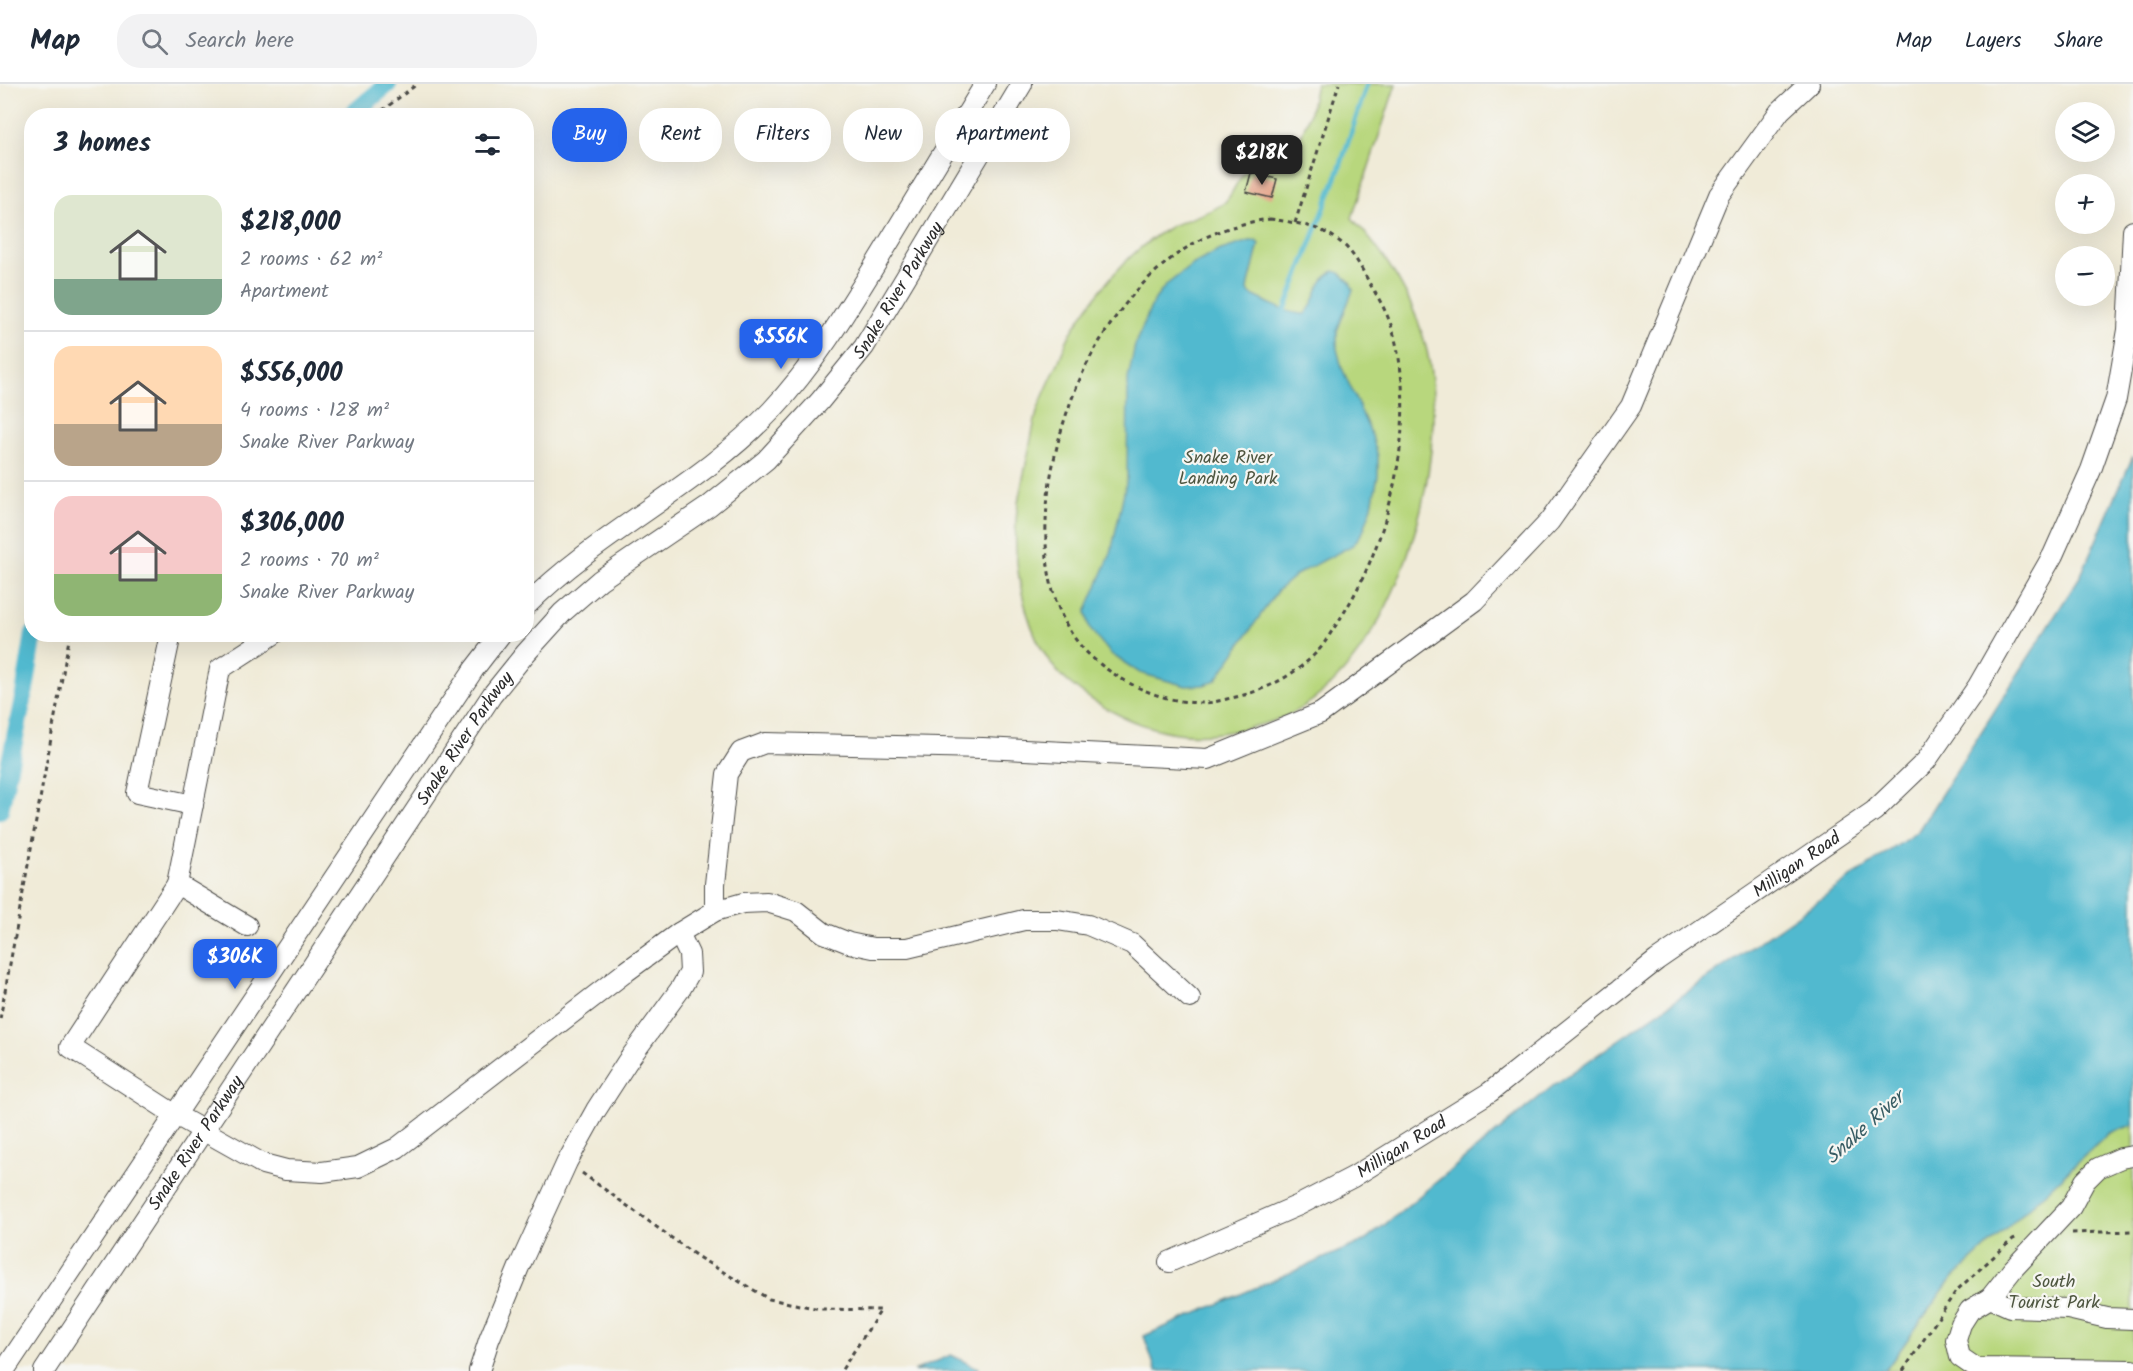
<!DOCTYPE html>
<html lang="en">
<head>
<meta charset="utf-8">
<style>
	body { margin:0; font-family:Kalam,sans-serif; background:#f2f2f3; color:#1f2937; height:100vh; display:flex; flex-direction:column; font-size:22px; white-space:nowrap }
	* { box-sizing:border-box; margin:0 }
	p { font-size:20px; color:#747a83 }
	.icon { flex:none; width:33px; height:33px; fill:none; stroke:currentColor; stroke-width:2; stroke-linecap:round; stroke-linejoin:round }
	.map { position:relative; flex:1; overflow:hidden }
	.side { position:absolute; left:24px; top:24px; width:510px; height:534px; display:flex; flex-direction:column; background:#fff; border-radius:24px; box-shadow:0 6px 24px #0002 }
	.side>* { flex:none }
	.top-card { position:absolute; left:552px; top:24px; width:570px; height:54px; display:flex; gap:12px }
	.controls { position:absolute; left:2055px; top:18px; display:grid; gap:12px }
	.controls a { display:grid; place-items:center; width:60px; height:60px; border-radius:50%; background:#fff; box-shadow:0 6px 24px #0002; font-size:30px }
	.price { position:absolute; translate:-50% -51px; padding:0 14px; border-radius:12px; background:#2563eb; color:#fff; font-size:20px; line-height:39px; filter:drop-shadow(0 2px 3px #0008) }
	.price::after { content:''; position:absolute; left:50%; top:36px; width:18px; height:14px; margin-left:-9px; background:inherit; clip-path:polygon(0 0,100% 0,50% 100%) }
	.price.on { background:#222; color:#fff }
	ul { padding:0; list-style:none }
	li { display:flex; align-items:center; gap:18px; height:150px; padding:0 30px }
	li+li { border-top:2px solid #e0e1e3 }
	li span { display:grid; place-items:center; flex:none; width:168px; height:120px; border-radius:18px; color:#555 }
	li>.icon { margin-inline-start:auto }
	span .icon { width:72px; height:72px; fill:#fffc; stroke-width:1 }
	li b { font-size:26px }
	h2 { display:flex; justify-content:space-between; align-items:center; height:72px; padding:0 30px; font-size:26px }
	.chip { padding:0 21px; border-radius:24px; background:#fff; box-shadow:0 6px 24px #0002; font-size:21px; line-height:54px }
	.chip.on { background:#2563eb; color:#fff }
	header { display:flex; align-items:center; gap:36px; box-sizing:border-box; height:84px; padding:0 30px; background:#fff; border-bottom:2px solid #e0e1e3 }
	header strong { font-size:28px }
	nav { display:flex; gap:33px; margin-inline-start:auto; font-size:21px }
	.search { width:420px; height:54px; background:#f2f2f3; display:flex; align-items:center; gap:15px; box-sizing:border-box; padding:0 21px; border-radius:24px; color:#747a83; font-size:22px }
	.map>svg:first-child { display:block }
	.green { fill:#b8d77d; stroke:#728154; stroke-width:1.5 }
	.water { fill:#51b9cf; stroke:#3e727d; stroke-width:1.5 }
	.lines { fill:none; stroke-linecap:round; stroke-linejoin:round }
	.stream { stroke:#51b9cf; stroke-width:5 }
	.canal { stroke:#51b9cf; stroke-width:18 }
	.building { fill:#e29678 }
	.minor-casing { stroke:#494845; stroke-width:22 }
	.path { stroke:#494845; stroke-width:3; stroke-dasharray:4.5 4.5; stroke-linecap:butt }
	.minor { stroke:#fff; stroke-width:20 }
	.labels { text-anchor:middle; stroke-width:4.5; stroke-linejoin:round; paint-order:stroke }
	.street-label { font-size:18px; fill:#2b2b2b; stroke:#f6f6f2 }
	.park-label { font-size:18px; fill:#4e5640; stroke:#f6f6f2 }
	.water-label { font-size:20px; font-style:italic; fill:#385d64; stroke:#f6f6f2 }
</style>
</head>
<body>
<header>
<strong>Map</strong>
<div class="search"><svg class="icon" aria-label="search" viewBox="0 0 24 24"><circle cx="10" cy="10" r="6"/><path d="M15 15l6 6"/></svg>Search here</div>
<nav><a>Map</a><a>Layers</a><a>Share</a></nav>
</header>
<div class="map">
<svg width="2133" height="1287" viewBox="0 0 2133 1287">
	<rect width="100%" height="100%" fill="#f6f6f2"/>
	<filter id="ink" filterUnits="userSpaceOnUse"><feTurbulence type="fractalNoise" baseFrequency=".0167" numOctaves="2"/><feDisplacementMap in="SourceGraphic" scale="12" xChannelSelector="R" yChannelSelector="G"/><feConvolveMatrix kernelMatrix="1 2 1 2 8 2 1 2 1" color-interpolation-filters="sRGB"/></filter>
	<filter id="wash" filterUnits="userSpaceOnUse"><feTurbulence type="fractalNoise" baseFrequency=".008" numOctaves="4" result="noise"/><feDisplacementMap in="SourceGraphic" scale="24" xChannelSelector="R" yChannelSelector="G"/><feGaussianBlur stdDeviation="1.35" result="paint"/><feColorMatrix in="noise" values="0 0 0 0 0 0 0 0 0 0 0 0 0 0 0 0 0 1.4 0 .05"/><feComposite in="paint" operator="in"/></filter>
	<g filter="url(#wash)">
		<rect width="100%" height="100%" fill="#f0ebd8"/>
		<!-- green -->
		<path class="green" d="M 1316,0 L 1396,0 L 1352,134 C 1387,172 1415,216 1427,267 C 1454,378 1392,598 1273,637 C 1219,654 1176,657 1123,633 C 1104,624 1083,611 1067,597 C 1025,561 1011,478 1017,426 C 1019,409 1024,392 1027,375 C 1031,358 1033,341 1038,325 C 1044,308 1052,293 1059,277 C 1063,266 1067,254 1074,244 C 1098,206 1131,165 1170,143 C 1184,136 1215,127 1224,119 C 1229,115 1233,106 1236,101 C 1252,72 1261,74 1290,82 L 1310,28 Z
			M 2133,1041 L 2133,1287 L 1885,1287 L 1948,1199 L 2109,1049 Z"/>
		<!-- water -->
		<path class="water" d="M 1249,157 L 1256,157 L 1259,160 L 1249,200 L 1248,206 L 1250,210 C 1267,218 1287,230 1305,230 C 1319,216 1314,198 1334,187 L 1340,189 L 1350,198 L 1353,206 L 1337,247 L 1337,265 L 1342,284 L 1372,352 L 1378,372 L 1378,392 L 1372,422 L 1363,448 L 1353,461 L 1296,491 L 1277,507 L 1216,596 L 1204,601 L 1186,602 L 1140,589 L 1111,570 L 1090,545 L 1086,528 L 1111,469 L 1127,394 L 1128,295 L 1135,261 L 1153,218 L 1166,201 L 1192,181 L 1218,167 Z
			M 2133,372 L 2133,1041 L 2109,1049 L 1948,1199 L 1885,1287 L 1156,1287 L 1144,1252 L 1366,1156 L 1554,1001 L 1918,747 L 2081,491 Z
			M 951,1271 L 978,1284 L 976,1287 L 914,1287 Z"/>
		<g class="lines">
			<!-- stream -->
			<path class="stream" d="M 1285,226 L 1339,86 L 1367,0"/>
			<!-- canal -->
			<path class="canal" d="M 350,32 L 388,0
				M 0,726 L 25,605 L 34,550"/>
		</g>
		<g id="blocks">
			<!-- building -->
			<path class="building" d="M 1251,89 L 1277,95 L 1272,114 L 1246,108 Z"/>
		</g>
	</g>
	<g filter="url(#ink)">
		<use href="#blocks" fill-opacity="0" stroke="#494845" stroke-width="1.5"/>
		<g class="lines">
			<defs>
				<g id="minor">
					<path d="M 526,522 C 600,447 699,403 771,327 C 817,278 851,220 886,163 C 919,109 952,54 985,0"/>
					<path d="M 171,550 L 137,709 L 193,721"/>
					<path d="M 177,800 L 220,585 L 274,550"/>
					<path d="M 715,827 L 715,800 L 727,690 L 741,668 L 765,659 L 983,664 L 1208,675 L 1321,629 L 1474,517 L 1550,437 L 1631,322 L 1719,111 L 1780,27 L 1809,0"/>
					<path d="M 247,842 L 177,800 L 70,963 L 174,1030 L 263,1080 L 286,1086 L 322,1088 L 358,1083 L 397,1064 L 627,887 L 679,849 L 715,827 L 743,819 L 767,818 L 796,827 L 824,849 L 849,859 L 873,864 L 907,864 L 1024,836 L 1057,836 L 1088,841 L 1132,860 L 1190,914"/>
					<path d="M 2133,1072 L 2121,1074 L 2098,1084 L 2085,1097 L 2071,1123 L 2013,1185 L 1990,1214 L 1970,1226 L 1961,1240 L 1956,1256 L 1960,1273 L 1976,1284 L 2133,1286"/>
					<path id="s1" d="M 1169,1178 L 1299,1121 L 1353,1093 L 1490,1008 L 1657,876 L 1874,727 L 1926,677 L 1978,602 L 2053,471 L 2091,386 L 2116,315 L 2128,246 L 2133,147"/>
					<path d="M 1990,1214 L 2010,1223 L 2068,1225 L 2107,1234 L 2133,1235"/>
					<path d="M 4,1287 L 474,585 L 501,550"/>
					<path id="s2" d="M 44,1287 L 492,611 L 525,570 L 563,528 L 600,496 L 709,422 L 766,376 L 820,317 L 864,263 L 1022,0"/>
					<path d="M 479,1287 L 489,1256 L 519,1183 L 567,1078 L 596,1026 L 627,978 L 681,904 L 690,888 L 689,870 L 679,849"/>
				</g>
			</defs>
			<!-- minor casing -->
			<use href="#minor" class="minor-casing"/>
			<!-- path -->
			<path class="path" d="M 375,32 L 417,0
				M 1270,135 C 1292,138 1321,142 1339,157 C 1353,167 1362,185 1370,200 C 1378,213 1386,227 1391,241 C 1421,334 1390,462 1336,541 C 1330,549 1325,560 1317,568 C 1294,592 1263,608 1231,614 C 1222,616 1213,619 1204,619 C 1167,619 1129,603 1100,580 C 1011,513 1048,347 1095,265 C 1111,238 1129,212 1152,191 C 1187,158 1223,141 1270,135 Z
				M 1295,139 L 1339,0
				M 0,935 L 70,550
				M 582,1089 L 698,1173 L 769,1215 L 820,1225 L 881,1226 L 841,1287
				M 2072,1149 L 2133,1147
				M 1903,1287 L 1956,1207 L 2013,1155 L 2018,1153"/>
			<!-- minor -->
			<use href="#minor" class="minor"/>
		</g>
	</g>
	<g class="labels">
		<!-- street labels -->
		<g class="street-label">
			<text dy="6" stroke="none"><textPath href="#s2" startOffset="1390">Snake River Parkway</textPath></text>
			<text dy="6" stroke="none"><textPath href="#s2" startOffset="760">Snake River Parkway</textPath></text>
			<text dy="6" stroke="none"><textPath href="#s1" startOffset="746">Milligan Road</textPath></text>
			<text dy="6" stroke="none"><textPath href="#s2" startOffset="274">Snake River Parkway</textPath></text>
			<text dy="6" stroke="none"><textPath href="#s1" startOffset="260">Milligan Road</textPath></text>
		</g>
		<!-- park labels -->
		<g class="park-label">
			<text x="1228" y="379">Snake River<tspan x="1228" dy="21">Landing Park</tspan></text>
			<text x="2054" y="1203">South<tspan x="2054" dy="21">Tourist Park</tspan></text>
		</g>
		<!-- water labels -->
		<g class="water-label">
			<text transform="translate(1864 1043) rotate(-42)" y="7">Snake River</text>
		</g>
	</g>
</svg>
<div class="controls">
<a><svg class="icon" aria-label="layers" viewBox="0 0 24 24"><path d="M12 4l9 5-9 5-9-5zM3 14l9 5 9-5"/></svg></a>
<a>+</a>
<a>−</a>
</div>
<b class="price on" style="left:1262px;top:102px">$218K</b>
<b class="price" style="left:781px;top:286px">$556K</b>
<b class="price" style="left:235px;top:906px">$306K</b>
<div class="top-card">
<a class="chip on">Buy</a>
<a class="chip">Rent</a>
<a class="chip">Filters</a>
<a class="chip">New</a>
<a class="chip">Apartment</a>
</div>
<section class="side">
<h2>3 homes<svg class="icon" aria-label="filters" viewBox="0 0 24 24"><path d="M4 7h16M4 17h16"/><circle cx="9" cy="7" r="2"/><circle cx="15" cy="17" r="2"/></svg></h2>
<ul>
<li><span style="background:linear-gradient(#dfe7d0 70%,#7fa58c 0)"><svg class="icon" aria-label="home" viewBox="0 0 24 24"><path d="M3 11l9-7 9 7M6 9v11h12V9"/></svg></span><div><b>$218,000</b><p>2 rooms · 62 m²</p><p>Apartment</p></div></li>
<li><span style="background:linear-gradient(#ffd9b3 65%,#b9a48a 0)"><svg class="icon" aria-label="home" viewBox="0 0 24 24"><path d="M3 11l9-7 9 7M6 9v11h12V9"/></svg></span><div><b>$556,000</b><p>4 rooms · 128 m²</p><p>Snake River Parkway</p></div></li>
<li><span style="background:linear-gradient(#f6c9c9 65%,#8fb573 0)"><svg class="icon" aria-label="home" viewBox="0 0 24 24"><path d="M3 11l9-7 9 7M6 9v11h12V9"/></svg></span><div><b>$306,000</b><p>2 rooms · 70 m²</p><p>Snake River Parkway</p></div></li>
</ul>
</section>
</div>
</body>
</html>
